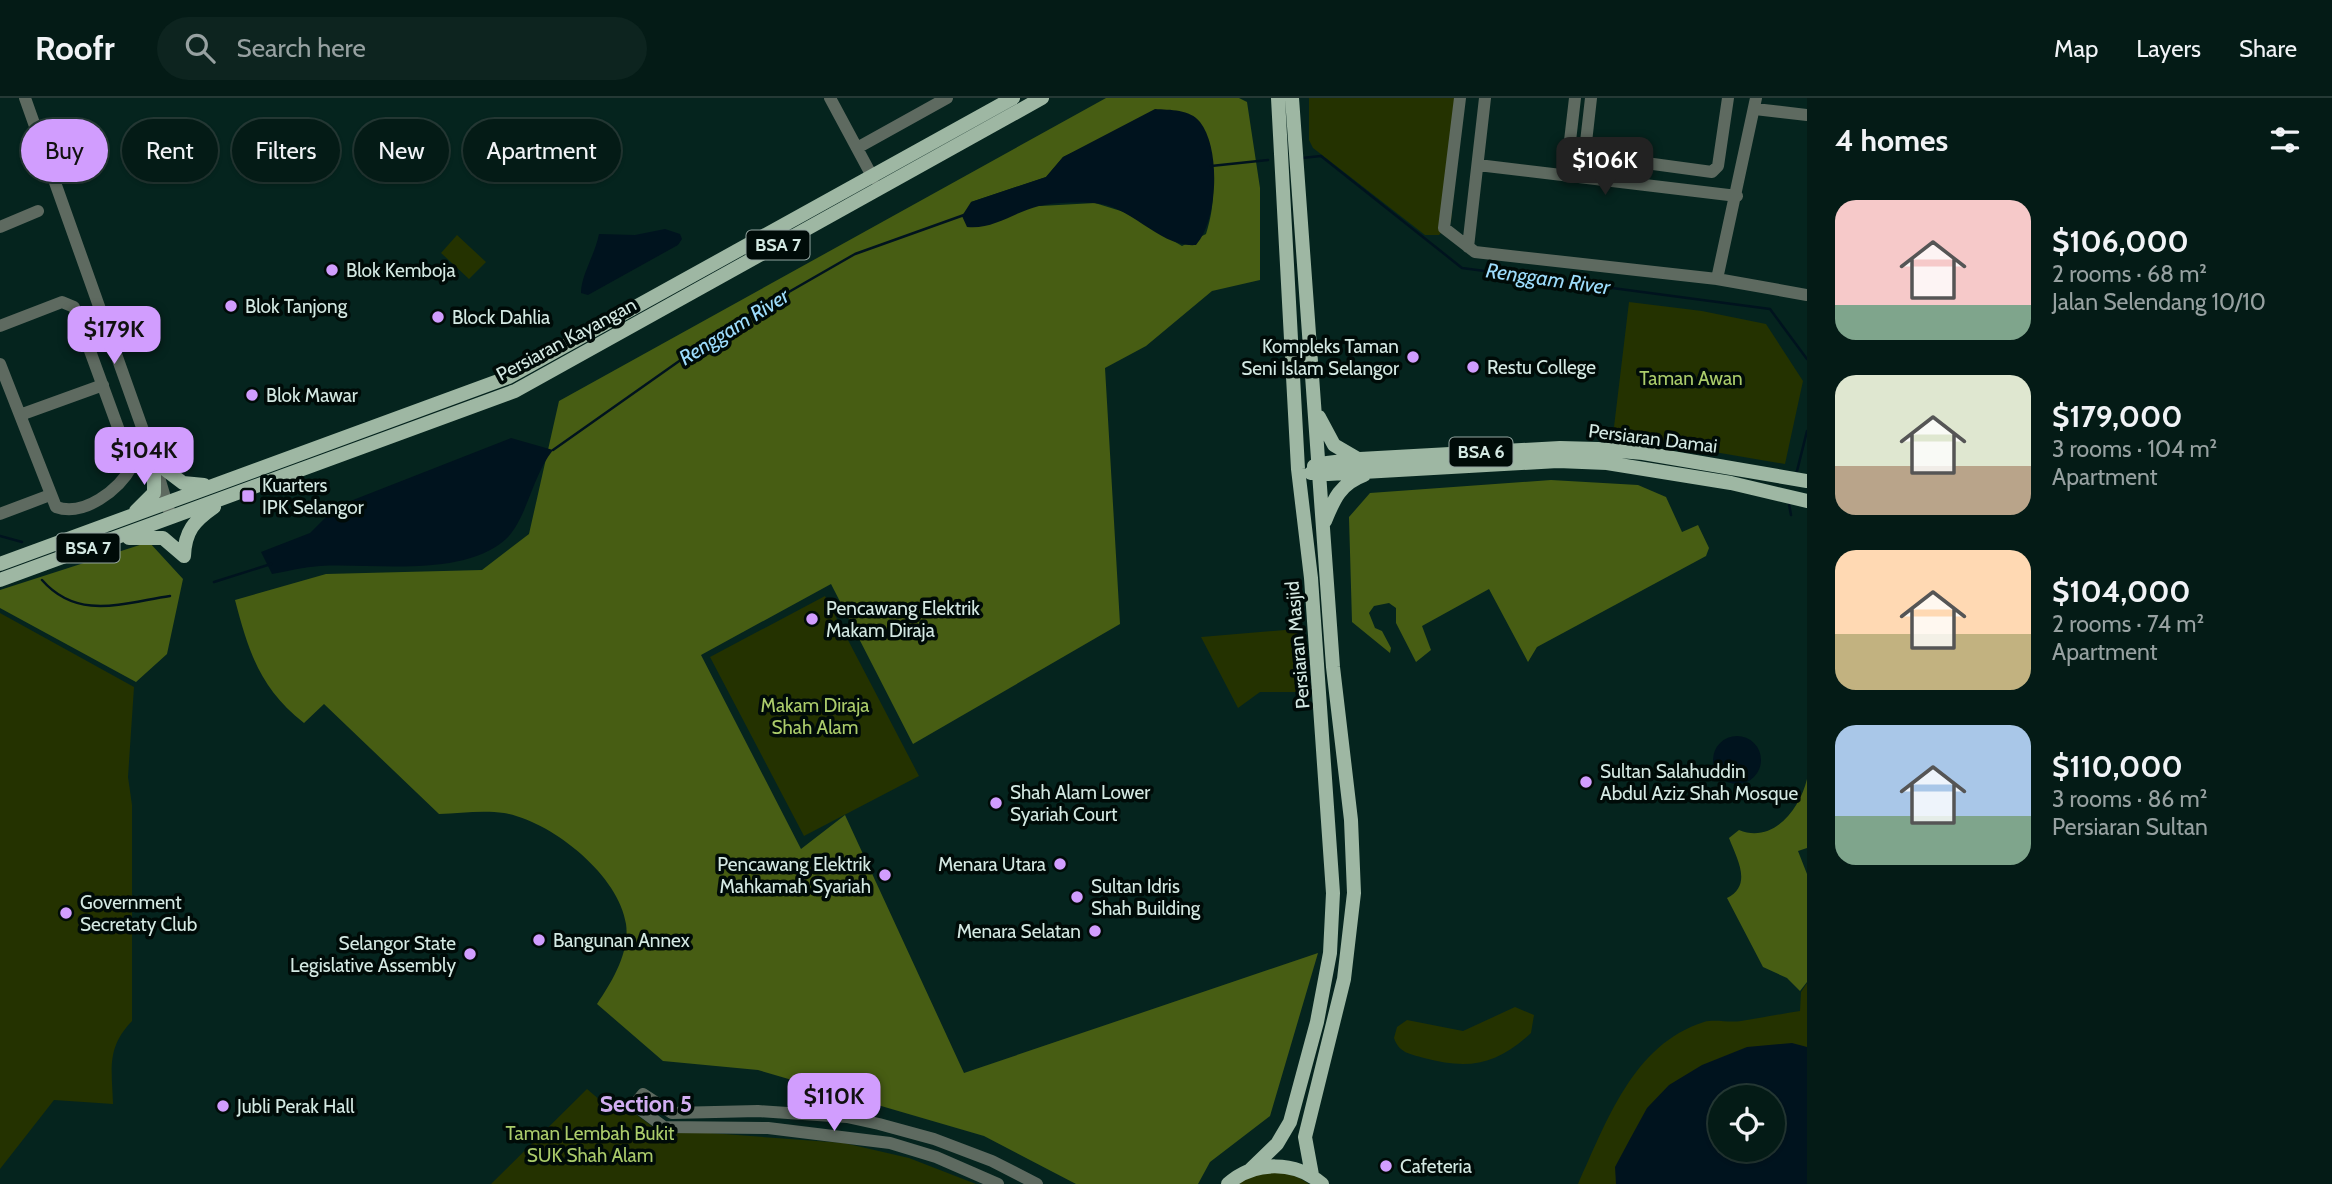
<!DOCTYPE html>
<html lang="en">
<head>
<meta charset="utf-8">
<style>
	body { margin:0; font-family:Cabin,sans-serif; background:#0d241f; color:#f1f3f6; height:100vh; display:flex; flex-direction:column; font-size:26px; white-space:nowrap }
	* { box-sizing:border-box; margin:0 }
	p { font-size:23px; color:#97a1a1 }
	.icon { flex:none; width:38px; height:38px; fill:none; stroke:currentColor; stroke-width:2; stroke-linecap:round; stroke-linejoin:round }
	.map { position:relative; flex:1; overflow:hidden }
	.side { display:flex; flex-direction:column; background:#041b16; width:525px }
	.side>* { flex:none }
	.top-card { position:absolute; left:21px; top:21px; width:665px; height:63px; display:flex; gap:14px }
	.tools { position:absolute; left:1708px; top:987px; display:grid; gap:14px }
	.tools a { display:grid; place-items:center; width:77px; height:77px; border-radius:50%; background:#041b16; box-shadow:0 2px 5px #0004,0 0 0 2px #253935; font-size:35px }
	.price { position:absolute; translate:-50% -60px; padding:0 16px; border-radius:14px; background:#d19dfe; color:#111; font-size:23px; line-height:46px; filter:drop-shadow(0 2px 4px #0008) }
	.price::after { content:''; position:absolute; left:50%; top:42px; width:21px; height:16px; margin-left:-10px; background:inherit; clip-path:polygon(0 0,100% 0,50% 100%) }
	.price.on { background:#222; color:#fff }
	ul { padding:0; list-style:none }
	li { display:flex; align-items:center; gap:21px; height:175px; padding:0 28px }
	li span { display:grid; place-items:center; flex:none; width:196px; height:140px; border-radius:21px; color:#555 }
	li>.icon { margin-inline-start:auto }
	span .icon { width:84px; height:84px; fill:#fffc; stroke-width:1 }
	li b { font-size:30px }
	h2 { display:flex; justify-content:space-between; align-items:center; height:84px; padding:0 28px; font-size:30px }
	.tag { padding:0 24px; border-radius:32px; background:#041b16; box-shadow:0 2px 5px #0004,0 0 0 2px #253935; font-size:24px; line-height:63px }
	.tag.on { background:#d19dfe; color:#111 }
	header { display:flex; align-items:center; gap:42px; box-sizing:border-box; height:98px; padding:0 35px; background:#041b16; border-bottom:2px solid #253935 }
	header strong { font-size:33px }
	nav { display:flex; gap:38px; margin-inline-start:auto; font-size:24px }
	.search { width:490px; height:63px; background:#0d241f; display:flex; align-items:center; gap:18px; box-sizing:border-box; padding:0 24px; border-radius:38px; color:#97a1a1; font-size:26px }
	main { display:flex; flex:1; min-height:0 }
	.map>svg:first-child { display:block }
	.green { fill:#243200; fill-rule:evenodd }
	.forest { fill:#475d13; fill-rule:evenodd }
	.water { fill:#00131e; fill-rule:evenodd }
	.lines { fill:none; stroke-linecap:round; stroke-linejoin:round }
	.stream { stroke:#00131e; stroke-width:2.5 }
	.minor { stroke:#5e6a60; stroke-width:12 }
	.major { stroke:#9eb7a3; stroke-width:14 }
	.poi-dot { fill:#d19dfe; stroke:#000b08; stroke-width:2.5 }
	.labels { text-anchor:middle; stroke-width:7; stroke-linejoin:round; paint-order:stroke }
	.shield { fill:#000b08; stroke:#94a6a1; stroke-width:2 }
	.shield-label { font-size:18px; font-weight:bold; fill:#d4e9e3 }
	.poi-label { font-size:19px; fill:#d4e9e3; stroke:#000b08; text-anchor:start }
	.street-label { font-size:19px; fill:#d4e9e3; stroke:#000b08 }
	.park-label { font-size:19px; fill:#abcc6b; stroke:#000b08 }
	.water-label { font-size:21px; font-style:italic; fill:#9dddfd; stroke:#000b08 }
	.quarter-label { font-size:23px; font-weight:bold; fill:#d1aef1; stroke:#000b08 }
</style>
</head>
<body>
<header>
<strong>Roofr</strong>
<div class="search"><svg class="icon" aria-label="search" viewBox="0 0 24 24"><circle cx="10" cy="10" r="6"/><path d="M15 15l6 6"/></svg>Search here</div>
<nav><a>Map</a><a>Layers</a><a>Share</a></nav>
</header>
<main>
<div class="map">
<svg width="1807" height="1086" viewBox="0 0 1807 1086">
	<rect width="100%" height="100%" fill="#05241e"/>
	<!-- green -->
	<path class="green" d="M 1309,0 L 1462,0 L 1451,124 L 1439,137 L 1425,137 L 1313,50 L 1309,42 Z
		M 457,137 L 486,164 L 469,181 L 441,155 Z
		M 1629,204 L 1702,213 L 1766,226 L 1803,283 L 1785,366 L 1621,338 L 1614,329 Z
		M 825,498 L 919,678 L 804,738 L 710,559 Z
		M 0,515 L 134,589 L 128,679 L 132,707 L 132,923 C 106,950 112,971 113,1006 L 54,1002 L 0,1071 Z
		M 1297,531 L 1302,571 L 1299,594 L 1260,594 L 1238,610 L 1201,539 Z
		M 1807,885 L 1807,1086 L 1578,1086 C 1606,1025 1633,946 1704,924 C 1715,921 1729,925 1741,923 C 1761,920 1780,916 1800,913 L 1801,894 ZM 1720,999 L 1773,999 L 1773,1052 L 1720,1052 Z
		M 1515,909 L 1534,917 L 1531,935 C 1496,967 1469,972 1424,960 C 1410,956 1399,955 1394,940 L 1397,929 L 1407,922 L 1463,933 Z
		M 587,991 L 615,1015 L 623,1007 L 656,1031 L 844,1045 L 909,1060 L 976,1086 L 491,1086 Z
		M 1260,1073 C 1279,1073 1294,1075 1309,1086 L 1234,1086 Z"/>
	<!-- forest -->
	<path class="forest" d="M 1106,0 L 1239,0 L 1247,4 L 1260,90 L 1260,182 L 1212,193 L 1146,248 L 1105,270 L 1120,526 L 913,646 L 831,486 L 701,557 L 801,751 L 845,717 L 964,975 L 1318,855 L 1270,1018 L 1210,1064 L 1198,1086 L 1076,1086 L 984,1038 L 758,972 L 663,963 L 597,906 C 612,884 630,854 626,826 C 619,777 551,723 504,715 C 484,712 460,715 439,716 L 324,606 L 304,625 C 260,590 249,555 235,502 L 326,476 L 482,472 L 529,436 L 559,303 ZM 1209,43 C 1213,78 1217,101 1206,136 L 1182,148 L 1124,114 L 1095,105 L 1040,108 L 971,104 L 1046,79 L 1063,59 L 1095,44 Z
		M 1551,382 L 1638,387 L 1666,399 L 1682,434 L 1698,427 L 1709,450 L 1706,458 L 1537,549 L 1528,564 L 1489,491 L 1422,528 L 1431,552 L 1416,564 L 1396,525 L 1396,510 L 1389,505 L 1374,508 L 1369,515 L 1375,530 L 1382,533 L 1391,550 L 1390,555 L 1352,524 L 1349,419 L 1370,395 Z
		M 149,444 L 183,481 L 167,556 L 136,584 L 0,510 L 0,492 Z
		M 1807,681 L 1807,750 L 1798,753 L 1807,776 L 1807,884 L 1800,893 L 1787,880 L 1763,869 L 1727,800 C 1753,787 1737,761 1729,740 L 1739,732 C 1773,746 1800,711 1807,681 Z"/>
	<!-- water -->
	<path class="water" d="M 1155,11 C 1170,12 1190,11 1200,24 C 1221,50 1218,123 1196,147 C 1159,150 1131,106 1093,105 C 1077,104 1054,104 1039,108 C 1014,114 993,132 967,129 L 962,118 L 971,104 L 1046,79 L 1063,59 Z
		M 665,131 L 680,136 L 682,141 L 678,147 L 588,197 L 581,195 C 581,177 595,157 599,136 L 635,137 Z
		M 511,340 L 553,352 C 532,378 527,421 506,441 C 463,480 375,465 320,468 C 304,469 288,473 272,476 L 261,454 L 310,435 L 331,414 L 353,402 Z
		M1713 662a24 24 0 1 1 48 0a24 24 0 1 1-48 0Z
		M 1792,945 L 1807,949 L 1807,1086 L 1616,1086 L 1615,1069 L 1630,1041 L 1647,1010 L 1669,987 L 1702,967 L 1747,949 ZM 1720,999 L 1773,999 L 1773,1052 L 1720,1052 Z"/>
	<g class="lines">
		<!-- stream -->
		<path class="stream" d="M 1302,60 L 1321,58 L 1462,170 L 1770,211 L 1807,261
			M 1211,68 L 1268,62
			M 553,352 L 726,230 L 855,156 L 964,117
			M 1797,373 L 1807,333
			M 1789,406 L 1791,417
			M 0,438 L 22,444
			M 42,482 C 78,523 123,505 170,498
			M 214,484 L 271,466"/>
		<!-- minor -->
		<path class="minor" d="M 25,0 L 154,363 L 171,419
			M 830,0 L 873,80
			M 1460,0 L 1444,130 L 1475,154 L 1717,181 L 1807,197
			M 1591,0 L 1585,53 L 1587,57 L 1712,74 L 1718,68 L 1728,0
			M 1755,11 L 1807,17
			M 857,50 L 947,0
			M 1478,67 L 1737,98
			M 1566,77 L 1575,0
			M 0,129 L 38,113
			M 1468,149 L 1485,0
			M 1717,181 L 1756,0
			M 0,228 L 62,204 L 74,209 L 132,368 C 119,392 84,419 56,409 L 0,266
			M 20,317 L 103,287
			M 0,416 L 50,397
			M 998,1086 L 936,1059 L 890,1045 L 768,1030 L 664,1029 L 634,1007 L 643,996 L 672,1015 L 758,1013 L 847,1019 L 879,1026 L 934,1041 L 992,1063 L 1037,1086"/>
		<!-- major -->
		<path class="major" d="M 1292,0 L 1333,569 L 1351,722 L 1354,795 L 1344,881 L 1305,1039 L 1312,1077
			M 1319,319 L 1334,347 L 1358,361
			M 154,363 L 183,385 L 204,387
			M 1314,368 L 1328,376 L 1558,363 L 1607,365 L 1731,385 L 1807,403
			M 1311,375 L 1327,365 L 1360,361 L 1560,350 L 1598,351 L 1643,355 L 1807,383
			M 136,413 L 154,395 L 154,363
			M 1325,423 C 1334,401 1340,386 1364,377
			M 129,440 L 163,440 L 184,458
			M 184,458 C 185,433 194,423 214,409
			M 0,466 L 509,279 L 1013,0
			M 0,482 L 515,293 L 1042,0
			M 1250,1072 L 1277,1046 L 1290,1024 L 1317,924 L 1330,855 L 1333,795 L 1311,480 L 1298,371 L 1278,0
			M 1228,1086 C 1254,1062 1296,1063 1322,1086"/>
	</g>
	<!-- markers -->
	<g class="poi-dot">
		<circle cx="332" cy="172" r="7"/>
		<circle cx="231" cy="208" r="7"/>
		<circle cx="438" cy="219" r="7"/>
		<circle cx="1413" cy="259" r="7"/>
		<circle cx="1473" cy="269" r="7"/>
		<circle cx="252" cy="297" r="7"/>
		<rect x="241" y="391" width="14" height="14" rx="3.5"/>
		<circle cx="812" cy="521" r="7"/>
		<circle cx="1586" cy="684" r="7"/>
		<circle cx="996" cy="705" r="7"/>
		<circle cx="1060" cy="766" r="7"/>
		<circle cx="885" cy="777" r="7"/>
		<circle cx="1077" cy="799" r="7"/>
		<circle cx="66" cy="815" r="7"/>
		<circle cx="1095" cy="833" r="7"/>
		<circle cx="539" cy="842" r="7"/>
		<circle cx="470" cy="856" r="7"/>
		<circle cx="223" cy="1008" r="7"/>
		<circle cx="1386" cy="1068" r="7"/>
	</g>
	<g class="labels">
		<!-- shield labels -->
		<g class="shield">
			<rect x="746.5" y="132.5" width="63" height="29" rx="5"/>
			<rect x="1449.5" y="339.5" width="63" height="29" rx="5"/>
			<rect x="56.5" y="435.5" width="63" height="29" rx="5"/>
		</g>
		<g class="shield-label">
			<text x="778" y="153">BSA 7</text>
			<text x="1481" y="360">BSA 6</text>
			<text x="88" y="456">BSA 7</text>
		</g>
		<!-- poi labels -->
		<g class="poi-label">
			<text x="346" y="179">Blok Kemboja</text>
			<text x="245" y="215">Blok Tanjong</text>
			<text x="452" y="226">Block Dahlia</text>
			<text x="1399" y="255" text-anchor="end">Kompleks Taman<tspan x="1399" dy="22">Seni Islam Selangor</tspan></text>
			<text x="1487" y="276">Restu College</text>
			<text x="266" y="304">Blok Mawar</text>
			<text x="262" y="394">Kuarters<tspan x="262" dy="22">IPK Selangor</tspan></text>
			<text x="826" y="517">Pencawang Elektrik<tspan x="826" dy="22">Makam Diraja</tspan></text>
			<text x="1600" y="680">Sultan Salahuddin<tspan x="1600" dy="22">Abdul Aziz Shah Mosque</tspan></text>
			<text x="1010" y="701">Shah Alam Lower<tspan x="1010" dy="22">Syariah Court</tspan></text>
			<text x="871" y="773" text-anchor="end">Pencawang Elektrik<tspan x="871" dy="22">Mahkamah Syariah</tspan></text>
			<text x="1046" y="773" text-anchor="end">Menara Utara</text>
			<text x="1091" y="795">Sultan Idris<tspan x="1091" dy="22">Shah Building</tspan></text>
			<text x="80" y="811">Government<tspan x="80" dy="22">Secretaty Club</tspan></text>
			<text x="1081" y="840" text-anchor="end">Menara Selatan</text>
			<text x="553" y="849">Bangunan Annex</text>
			<text x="456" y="852" text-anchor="end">Selangor State<tspan x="456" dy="22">Legislative Assembly</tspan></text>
			<text x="237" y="1015">Jubli Perak Hall</text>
			<text x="1400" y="1075">Cafeteria</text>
		</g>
		<!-- street labels -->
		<g class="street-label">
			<text transform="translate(566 241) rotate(-28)" y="7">Persiaran Kayangan</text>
			<text transform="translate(1653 340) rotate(7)" y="7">Persiaran Damai</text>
			<text transform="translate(1297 547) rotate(-95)" y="7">Persiaran Masjid</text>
		</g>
		<!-- park labels -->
		<g class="park-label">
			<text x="1691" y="287">Taman Awan</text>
			<text x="815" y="614">Makam Diraja<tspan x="815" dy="22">Shah Alam</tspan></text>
			<text x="590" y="1042">Taman Lembah Bukit<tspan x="590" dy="22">SUK Shah Alam</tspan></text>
		</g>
		<!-- water labels -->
		<g class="water-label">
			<text transform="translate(1548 181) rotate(8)" y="7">Renggam River</text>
			<text transform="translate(734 229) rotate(-32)" y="7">Renggam River</text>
		</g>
		<!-- quarter labels -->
		<g class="quarter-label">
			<text x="646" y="1014">Section 5</text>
		</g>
	</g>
</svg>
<div class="tools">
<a><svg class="icon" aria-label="locate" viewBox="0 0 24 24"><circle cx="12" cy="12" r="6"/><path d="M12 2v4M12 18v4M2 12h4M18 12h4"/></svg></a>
</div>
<b class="price on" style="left:1605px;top:99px">$106K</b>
<b class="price" style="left:114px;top:268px">$179K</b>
<b class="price" style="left:144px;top:389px">$104K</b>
<b class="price" style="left:834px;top:1035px">$110K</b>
<div class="top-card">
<a class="tag on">Buy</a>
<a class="tag">Rent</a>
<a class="tag">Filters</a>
<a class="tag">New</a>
<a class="tag">Apartment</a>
</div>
</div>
<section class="side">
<h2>4 homes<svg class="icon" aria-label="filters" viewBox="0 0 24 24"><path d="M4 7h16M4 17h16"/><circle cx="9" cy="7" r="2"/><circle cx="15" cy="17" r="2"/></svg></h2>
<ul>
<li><span style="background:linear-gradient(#f6c9c9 75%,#7fa58c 0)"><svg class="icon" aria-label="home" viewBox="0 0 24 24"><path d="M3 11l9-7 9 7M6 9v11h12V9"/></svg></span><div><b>$106,000</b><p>2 rooms · 68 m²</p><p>Jalan Selendang 10/10</p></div></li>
<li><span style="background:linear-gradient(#dfe7d0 65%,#b9a48a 0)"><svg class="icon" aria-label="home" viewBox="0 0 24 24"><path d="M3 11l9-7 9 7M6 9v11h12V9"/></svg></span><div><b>$179,000</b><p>3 rooms · 104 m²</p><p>Apartment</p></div></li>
<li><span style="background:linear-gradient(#ffd9b3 60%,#c2b280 0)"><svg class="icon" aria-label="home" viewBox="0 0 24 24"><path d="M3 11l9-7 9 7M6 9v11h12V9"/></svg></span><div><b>$104,000</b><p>2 rooms · 74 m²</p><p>Apartment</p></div></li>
<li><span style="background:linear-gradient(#a9c7e8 65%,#7fa58c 0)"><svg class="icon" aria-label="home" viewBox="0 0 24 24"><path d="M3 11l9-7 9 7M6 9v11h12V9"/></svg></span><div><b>$110,000</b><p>3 rooms · 86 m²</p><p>Persiaran Sultan</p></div></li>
</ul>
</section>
</main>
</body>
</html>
